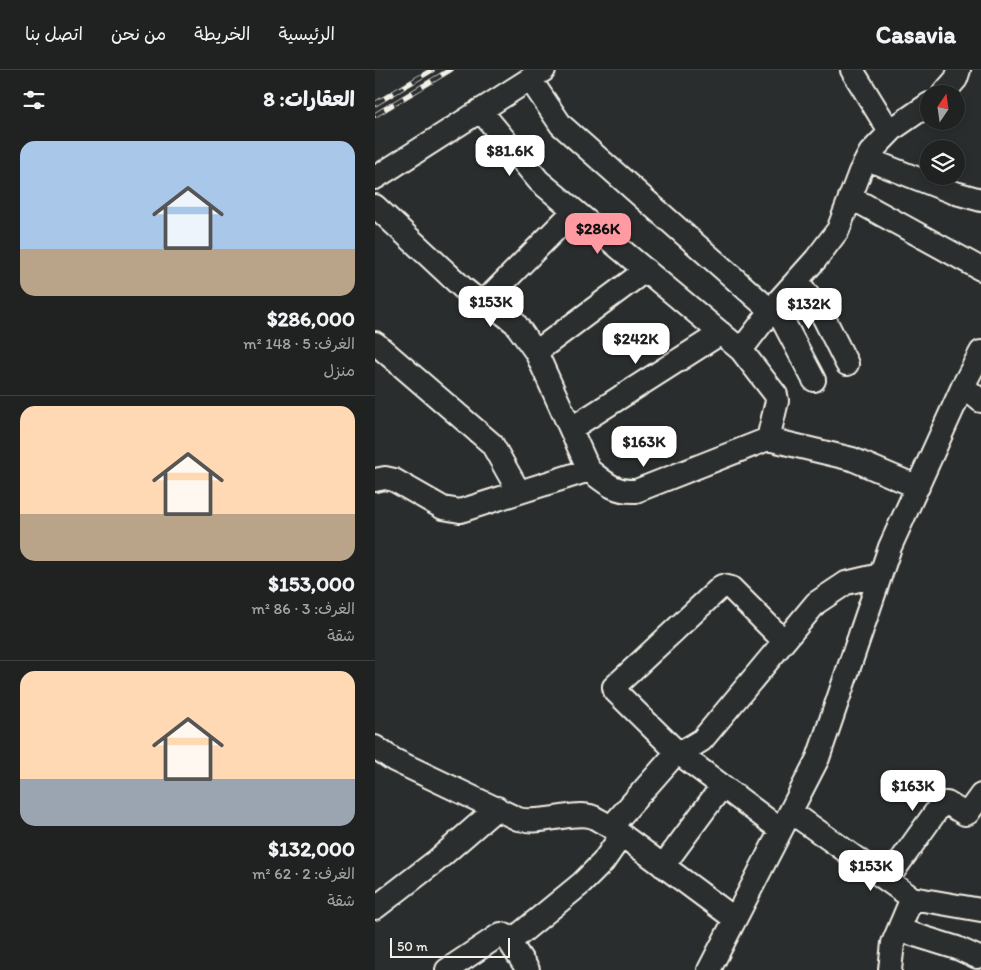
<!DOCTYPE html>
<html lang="ar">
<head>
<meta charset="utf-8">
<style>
	body { margin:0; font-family:Itim,"Playpen Sans Arabic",sans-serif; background:#2d2f2f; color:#f1f3f6; direction:rtl; height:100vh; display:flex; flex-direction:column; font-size:19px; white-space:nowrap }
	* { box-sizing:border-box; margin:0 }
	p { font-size:16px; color:#a2a4a5 }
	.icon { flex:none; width:28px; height:28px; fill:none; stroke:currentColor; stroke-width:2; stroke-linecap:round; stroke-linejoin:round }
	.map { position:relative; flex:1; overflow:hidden; direction:ltr }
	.sheet { display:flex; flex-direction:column; background:#202222; width:375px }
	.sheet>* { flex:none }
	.needle { width:32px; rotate:13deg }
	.buttons { position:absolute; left:545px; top:15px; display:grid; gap:10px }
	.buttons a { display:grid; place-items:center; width:45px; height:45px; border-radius:50%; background:#202222; box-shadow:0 2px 8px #0003,0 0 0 1px #3d3f40; font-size:25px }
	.scale { position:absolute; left:15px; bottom:12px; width:120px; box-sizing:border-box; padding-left:5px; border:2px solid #f4f1e8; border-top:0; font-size:14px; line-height:18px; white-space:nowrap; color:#f4f1e8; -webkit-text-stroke:4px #2a2d2e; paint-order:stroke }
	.price { position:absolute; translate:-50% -42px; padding:0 11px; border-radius:10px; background:#fff; color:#222; font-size:16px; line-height:32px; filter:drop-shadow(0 1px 2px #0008) }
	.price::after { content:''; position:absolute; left:50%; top:30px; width:15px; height:11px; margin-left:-8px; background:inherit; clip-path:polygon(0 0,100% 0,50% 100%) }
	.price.selected { background:#ff9aa2; color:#111 }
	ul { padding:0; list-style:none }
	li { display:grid; align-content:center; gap:10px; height:265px; padding:0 20px }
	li+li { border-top:1px solid #3d3f40 }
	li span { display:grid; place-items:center; height:155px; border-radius:15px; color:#555 }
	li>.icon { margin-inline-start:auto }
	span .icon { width:90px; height:90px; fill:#fffc; stroke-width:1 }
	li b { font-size:21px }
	h2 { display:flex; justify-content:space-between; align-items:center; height:60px; padding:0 20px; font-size:21px }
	header { display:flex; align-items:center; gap:30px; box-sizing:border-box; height:70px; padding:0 25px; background:#202222; border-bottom:1px solid #3d3f40 }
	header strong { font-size:24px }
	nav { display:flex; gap:28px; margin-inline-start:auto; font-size:18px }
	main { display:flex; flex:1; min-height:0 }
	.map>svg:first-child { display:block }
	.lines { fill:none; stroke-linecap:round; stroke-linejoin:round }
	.minor-casing { stroke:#f4f1e8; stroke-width:26 }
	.minor { stroke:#2a2d2e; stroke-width:22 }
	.rail-casing { stroke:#f4f1e8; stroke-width:5.5 }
	.rail { stroke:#2a2d2e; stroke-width:4; stroke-dasharray:11; stroke-linecap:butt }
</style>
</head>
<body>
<header>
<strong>Casavia</strong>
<nav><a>الرئيسية</a><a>الخريطة</a><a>من نحن</a><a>اتصل بنا</a></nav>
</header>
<main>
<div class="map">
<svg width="606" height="900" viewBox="0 0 606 900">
	<rect width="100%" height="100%" fill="#2a2d2e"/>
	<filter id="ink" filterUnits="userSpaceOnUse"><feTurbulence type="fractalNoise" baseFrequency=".02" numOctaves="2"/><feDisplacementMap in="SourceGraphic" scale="10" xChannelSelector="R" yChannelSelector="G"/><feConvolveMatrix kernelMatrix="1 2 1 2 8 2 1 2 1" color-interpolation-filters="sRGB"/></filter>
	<g filter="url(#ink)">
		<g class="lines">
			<defs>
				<path id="minor" d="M 477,0 L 515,62
					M 155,9 L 186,55 L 396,241
					M 568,24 L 581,9 L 584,0
					M 105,40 L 164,111 L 366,280 L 401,325 L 402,331 L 393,369
					M 492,89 L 577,122 L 606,130
					M 0,108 L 169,0
					M 475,127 L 606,199
					M 0,136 L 89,219 L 99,227 L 111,230 L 140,253 L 161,282 L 214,400
					M 422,210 L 449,248 L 472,294
					M 111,230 L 199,141
					M 400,236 L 439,310
					M 0,273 L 117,374 L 144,422
					M 366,280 L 406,228 L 441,189 L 463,160 L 485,102 L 495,83 L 519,58 L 554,34
					M 161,282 L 271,200
					M 588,316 L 606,331
					M 197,358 L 346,263
					M 0,410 L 10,408 L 19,410 L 68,438 L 85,441 L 214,400 C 231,413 239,422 261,421 L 393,369 L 477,389 L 543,417
					M 0,677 L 19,690 L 143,749 C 167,755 200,740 218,747 C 224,750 230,754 236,757 L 360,849
					M 416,742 L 537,828 L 606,840
					M 236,757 L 302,682 L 312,679 L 327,670 L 441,533 L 471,513 L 505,505
					M 406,760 L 302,682 L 240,621 L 239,617 L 347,516 L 356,518 L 409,571
					M 288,796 L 347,716
					M 512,810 L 567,733 L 572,733 L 590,744 L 593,743 L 606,725
					M 0,838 L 61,791 L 122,738
					M 524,860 L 582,878 L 602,887
					M 135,872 L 207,813 L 228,792 L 246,766
					M 72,900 L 126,864 L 130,865 L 153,900
					M 334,900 L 443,688 L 515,477 L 588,316 L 606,282
					M 515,900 L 518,873 L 537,828"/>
			</defs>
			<!-- minor casing -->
			<use href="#minor" class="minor-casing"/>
			<!-- minor -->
			<use href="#minor" class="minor"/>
			<defs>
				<path id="rail" d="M 0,34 L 57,0
					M 0,45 L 75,0"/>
			</defs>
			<!-- rail casing -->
			<use href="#rail" class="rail-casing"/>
			<!-- rail -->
			<use href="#rail" class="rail"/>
		</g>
	</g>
</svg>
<div class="buttons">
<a><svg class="needle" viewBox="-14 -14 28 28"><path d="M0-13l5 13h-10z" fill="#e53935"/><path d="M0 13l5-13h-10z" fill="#a2a4a5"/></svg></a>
<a><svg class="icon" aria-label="layers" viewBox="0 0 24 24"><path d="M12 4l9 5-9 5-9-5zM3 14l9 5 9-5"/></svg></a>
</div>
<div class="scale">50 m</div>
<b class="price" style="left:135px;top:107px">$81.6K</b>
<b class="price selected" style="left:223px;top:185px">$286K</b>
<b class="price" style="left:116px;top:258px">$153K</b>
<b class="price" style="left:434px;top:260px">$132K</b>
<b class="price" style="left:261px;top:295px">$242K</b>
<b class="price" style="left:269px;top:398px">$163K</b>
<b class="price" style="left:538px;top:742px">$163K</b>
<b class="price" style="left:496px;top:822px">$153K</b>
</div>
<section class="sheet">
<h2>العقارات: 8<svg class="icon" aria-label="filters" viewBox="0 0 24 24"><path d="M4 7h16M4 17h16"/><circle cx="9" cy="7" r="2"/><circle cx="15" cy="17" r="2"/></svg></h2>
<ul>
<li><span style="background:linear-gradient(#a9c7e8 70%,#b9a48a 0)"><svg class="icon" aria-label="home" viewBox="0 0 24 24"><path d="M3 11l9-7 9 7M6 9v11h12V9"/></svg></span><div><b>$286,000</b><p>الغرف: 5 · 148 m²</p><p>منزل</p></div></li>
<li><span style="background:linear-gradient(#ffd9b3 70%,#b9a48a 0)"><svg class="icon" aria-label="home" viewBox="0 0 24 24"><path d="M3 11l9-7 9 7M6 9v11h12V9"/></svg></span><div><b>$153,000</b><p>الغرف: 3 · 86 m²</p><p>شقة</p></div></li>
<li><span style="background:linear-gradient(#ffd9b3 70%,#9aa5b1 0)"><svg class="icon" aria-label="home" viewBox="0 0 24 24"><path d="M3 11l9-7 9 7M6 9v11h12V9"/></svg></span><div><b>$132,000</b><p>الغرف: 2 · 62 m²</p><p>شقة</p></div></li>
</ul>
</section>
</main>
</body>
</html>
